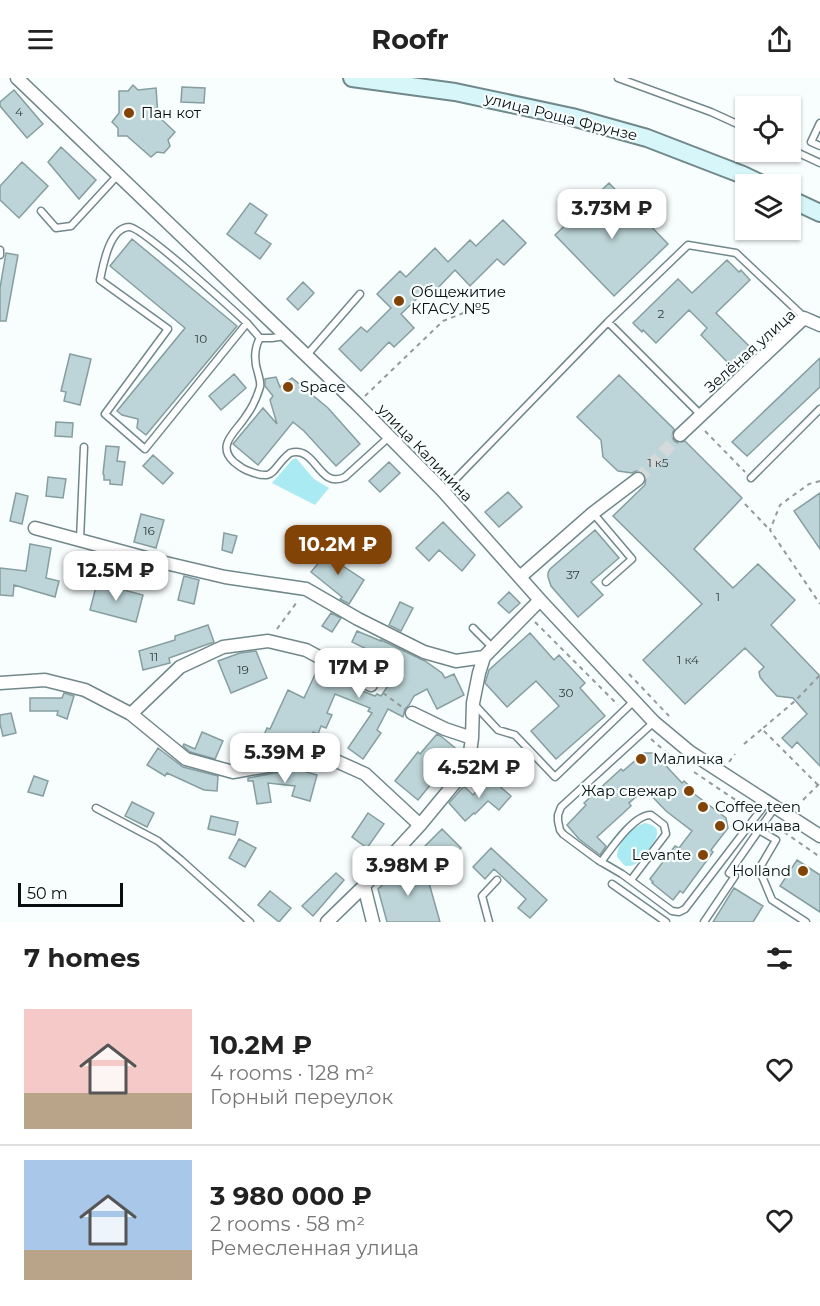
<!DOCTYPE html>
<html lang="en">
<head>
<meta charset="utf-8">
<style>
	body { margin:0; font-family:Montserrat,sans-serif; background:#f2f2f2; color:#222; height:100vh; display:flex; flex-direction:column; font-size:22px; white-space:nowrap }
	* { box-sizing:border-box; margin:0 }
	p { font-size:20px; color:#767676 }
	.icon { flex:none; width:33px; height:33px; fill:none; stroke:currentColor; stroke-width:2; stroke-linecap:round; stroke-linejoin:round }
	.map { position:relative; height:844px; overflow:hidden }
	.details { display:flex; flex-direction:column; background:#fff; flex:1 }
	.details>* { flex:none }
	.controls { position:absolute; left:735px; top:18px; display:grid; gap:12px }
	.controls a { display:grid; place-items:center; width:66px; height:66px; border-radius:0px; background:#fff; box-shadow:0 2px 4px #0004; font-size:30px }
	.scale { position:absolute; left:18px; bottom:15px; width:105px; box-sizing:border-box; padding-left:6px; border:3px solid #070f10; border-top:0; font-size:16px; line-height:21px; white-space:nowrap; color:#070f10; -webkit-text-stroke:4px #f8fdfd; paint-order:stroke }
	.price { position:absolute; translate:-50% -51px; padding:0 14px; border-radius:12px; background:#fff; color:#222; font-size:20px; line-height:39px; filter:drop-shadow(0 2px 3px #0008) }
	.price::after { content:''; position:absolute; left:50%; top:36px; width:18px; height:14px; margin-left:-9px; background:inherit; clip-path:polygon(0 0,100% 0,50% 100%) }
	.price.selected { background:#824307; color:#fff }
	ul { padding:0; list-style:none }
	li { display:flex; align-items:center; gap:18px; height:150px; padding:0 24px }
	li+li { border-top:2px solid #e0e0e0 }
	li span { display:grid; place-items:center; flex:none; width:168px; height:120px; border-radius:0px; color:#555 }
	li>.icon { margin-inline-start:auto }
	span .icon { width:72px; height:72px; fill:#fffc; stroke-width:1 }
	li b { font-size:26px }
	h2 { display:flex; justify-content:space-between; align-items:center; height:72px; padding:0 24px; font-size:26px }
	header { display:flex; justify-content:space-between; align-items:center; height:78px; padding:0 24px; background:#fff; font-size:27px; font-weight:700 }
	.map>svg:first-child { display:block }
	.green { fill:#aaebf3 }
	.building { fill:#bdd5d8; stroke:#869ea0; stroke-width:1.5 }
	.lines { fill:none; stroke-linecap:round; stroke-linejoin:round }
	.street-tunnel { stroke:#d4d9d9; stroke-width:12; stroke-dasharray:12 6; stroke-linecap:butt }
	.lane-casing { stroke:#71888b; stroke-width:9 }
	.street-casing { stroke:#71888b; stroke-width:15 }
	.secondary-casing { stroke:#71888b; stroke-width:20 }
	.path { stroke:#949a9a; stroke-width:2; stroke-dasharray:4.5 4.5; stroke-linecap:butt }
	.lane { stroke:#fff; stroke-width:6 }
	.street { stroke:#fff; stroke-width:12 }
	.secondary { stroke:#d7f6fa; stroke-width:16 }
	.poi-dot { fill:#824307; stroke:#f8fdfd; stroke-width:2 }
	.labels { text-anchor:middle; stroke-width:4.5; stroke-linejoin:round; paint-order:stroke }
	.number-label { font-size:12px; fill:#344042 }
	.poi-label { font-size:15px; fill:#070f10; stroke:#f8fdfd; text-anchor:start }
	.street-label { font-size:15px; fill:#070f10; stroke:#f8fdfd }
</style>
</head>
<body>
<header><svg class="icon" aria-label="menu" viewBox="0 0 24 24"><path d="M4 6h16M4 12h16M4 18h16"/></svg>Roofr<svg class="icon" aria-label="share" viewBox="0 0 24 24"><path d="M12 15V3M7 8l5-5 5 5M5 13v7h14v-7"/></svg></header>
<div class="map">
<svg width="820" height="844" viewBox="0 0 820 844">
	<rect width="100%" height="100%" fill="#f8fdfd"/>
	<!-- green -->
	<path class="green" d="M 296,380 L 314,401 L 329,410 L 315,427 L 272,405 L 292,382 Z
		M 645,745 C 667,749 654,765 646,775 C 643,779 640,784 635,786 C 631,788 630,788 625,788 L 617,779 C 617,765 631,749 645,745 Z"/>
	<!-- building -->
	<path class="building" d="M 133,7 L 138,12 L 156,10 L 158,38 L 175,54 L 168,62 L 170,68 L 164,75 L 157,74 L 151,79 L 127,58 L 118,58 L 118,50 L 112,44 L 119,35 L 119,13 L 128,13 Z
		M 182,9 L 205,10 L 204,25 L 181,24 Z
		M 14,12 L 43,46 L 27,60 L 0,28 L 0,24 Z
		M 61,69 L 96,102 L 79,121 L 48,84 Z
		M 22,84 L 48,108 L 19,140 L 0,122 L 0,108 Z
		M 609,105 L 668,166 L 614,218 L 555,157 Z
		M 250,125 L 267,137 L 255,155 L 271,166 L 260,181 L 227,156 Z
		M 503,142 L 526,165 L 504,187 L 497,181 L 470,208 L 455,192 L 434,214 L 429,209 L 401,236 L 414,250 L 394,269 L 389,264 L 361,293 L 339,271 L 361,249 L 367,254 L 391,230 L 377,216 L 400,193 L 406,199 L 435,170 L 448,184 L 470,162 L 476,168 Z
		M 132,161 L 237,248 L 146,357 L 137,350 L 138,341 L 122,337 L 117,333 L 185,250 L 110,188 Z
		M 6,175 L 18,177 L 6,243 L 0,243 L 0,210 Z
		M 727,182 L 739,194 L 741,192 L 750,202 L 716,235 L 751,270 L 732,289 L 701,257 L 707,250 L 689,232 L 656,265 L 643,252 L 642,254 L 633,245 L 678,201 L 692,215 Z
		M 303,204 L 314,215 L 298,232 L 287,221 Z
		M 70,276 L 91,281 L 80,327 L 64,323 L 66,314 L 61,313 Z
		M 820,280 L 820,309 L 747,378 L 732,364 Z
		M 234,296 L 246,310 L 221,332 L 209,318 Z
		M 619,297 L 674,351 L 672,358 L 674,363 L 678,365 L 685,363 L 742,420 L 694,471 L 733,510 L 758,486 L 795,522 L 771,547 L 820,598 L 820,688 L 797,664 L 792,670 L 782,660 L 807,636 L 793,620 L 777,618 L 763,603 L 760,599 L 759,594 L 764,589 L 745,570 L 685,626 L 643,582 L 702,526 L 613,438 L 645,407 L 646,399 L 644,396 L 641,393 L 636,393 L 632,395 L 618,393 L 603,379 L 601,362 L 577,339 Z
		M 276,299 L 280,309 L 292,300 L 328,330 L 360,366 L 336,388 L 304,353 L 293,344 L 258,387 L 233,366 L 263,330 L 277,346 L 270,322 L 273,318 L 265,308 L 265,301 Z
		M 56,344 L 73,345 L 72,359 L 55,358 Z
		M 106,368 L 119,369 L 117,383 L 125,384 L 122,407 L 110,406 L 110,402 L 104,402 L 104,397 L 103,396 Z
		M 153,377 L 173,395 L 163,406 L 143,388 Z
		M 389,384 L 400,395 L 380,414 L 369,403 Z
		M 48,399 L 66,401 L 63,420 L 46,418 Z
		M 508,414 L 522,429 L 499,449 L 485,434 Z
		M 16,415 L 28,418 L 22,446 L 10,443 Z
		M 820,415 L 820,471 L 794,433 Z
		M 141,436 L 164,442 L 156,470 L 134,464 Z
		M 443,444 L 475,477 L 462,493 L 439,472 L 429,483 L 416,470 Z
		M 595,452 L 619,480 L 591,504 L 603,517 L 578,539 L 551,508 L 548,499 L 548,495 L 550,491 Z
		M 224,455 L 237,458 L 232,475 L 222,472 Z
		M 30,466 L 51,470 L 46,500 L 59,503 L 55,519 L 14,507 L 13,518 L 0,517 L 0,490 L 26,493 Z
		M 330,471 L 346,484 L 343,488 L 364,502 L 349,526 L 340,521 L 342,519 L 311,494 Z
		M 184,498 L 199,502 L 194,526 L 178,522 Z
		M 97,505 L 143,517 L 136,544 L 90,532 Z
		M 509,514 L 520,525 L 509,535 L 498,525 Z
		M 400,524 L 413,530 L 401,553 L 389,547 Z
		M 331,535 L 341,540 L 332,554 L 322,548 Z
		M 208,547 L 214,564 L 169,580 L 170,585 L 143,592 L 139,573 L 175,562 L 175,558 Z
		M 357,553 L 381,563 L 381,562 L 425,583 L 442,595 L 445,600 L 454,596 L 464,617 L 437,631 L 427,611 L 414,618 L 409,627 L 405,631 L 403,639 L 388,631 L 377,652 L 381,655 L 363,681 L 348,670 L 372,635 L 368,633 L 370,630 L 335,616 L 327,635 L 332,637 L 326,650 L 321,648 L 318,656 L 313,654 L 304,673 L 291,676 L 262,662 L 267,650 L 270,651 L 288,612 L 304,620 L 319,588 L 356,608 L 355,610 L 375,618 L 377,616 L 381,618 L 396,596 L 385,591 L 389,582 L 352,564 Z
		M 530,555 L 554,582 L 559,577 L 585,605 L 580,610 L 605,638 L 556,681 L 531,653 L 559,628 L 536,603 L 507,629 L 485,605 L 489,592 Z
		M 256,573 L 267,600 L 231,615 L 218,583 L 240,575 Z
		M 64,615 L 74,618 L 67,641 L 57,637 L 58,633 L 30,633 L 30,620 L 62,620 Z
		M 11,635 L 16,655 L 3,658 L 0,646 L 0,637 Z
		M 202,654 L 223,663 L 215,681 L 190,674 L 183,668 L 184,666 L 195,671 Z
		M 437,656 L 442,659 L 460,674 L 447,690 L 445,689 L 418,722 L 395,703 L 418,674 L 420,676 Z
		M 158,670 L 183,689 L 218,698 L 217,713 L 204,712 L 167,695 L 165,698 L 147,687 Z
		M 644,675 L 654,675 L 682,705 L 684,703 L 695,713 L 693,715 L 726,740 L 728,750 L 711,772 L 713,774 L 683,815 L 680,813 L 673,822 L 652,805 L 653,804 L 650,801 L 675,768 L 679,770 L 692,753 L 666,733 L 645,711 L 629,725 L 631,728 L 597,759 L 606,768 L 600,777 L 579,761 L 567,747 L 586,727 L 584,725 L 621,691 L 623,693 Z
		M 296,691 L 317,697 L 310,723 L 292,718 L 295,708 L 268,705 L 271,724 L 257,726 L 253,703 L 248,703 L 248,700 Z
		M 34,698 L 48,703 L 43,718 L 28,714 Z
		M 489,699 L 511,718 L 499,732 L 488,723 L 475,736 L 474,735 L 465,743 L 449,725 L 464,708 L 473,717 Z
		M 132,724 L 154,735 L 147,749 L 125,738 Z
		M 368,735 L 384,746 L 367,770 L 352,759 Z
		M 211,738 L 238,744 L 235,757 L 208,751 Z
		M 442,751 L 461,770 L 444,787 L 425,768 Z
		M 239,761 L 256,770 L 245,789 L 229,780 Z
		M 491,770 L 547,822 L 530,840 L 518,830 L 526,821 L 494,791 L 485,801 L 473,789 Z
		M 797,782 L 820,797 L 820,834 L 780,808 Z
		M 408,783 L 429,805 L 440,844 L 387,844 L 378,811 Z
		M 336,795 L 344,802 L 313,838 L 302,828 Z
		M 734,810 L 763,828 L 753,844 L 713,844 Z
		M 270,813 L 291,830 L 279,844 L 258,827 Z"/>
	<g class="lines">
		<!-- street-tunnel -->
		<path class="street-tunnel" d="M 638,401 L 680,357"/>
		<defs>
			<path id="lane" d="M 618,0 L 711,34 L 746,50
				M 820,45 L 811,64 L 820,68
				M 790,71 L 820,85
				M 41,133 L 56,150 L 71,148 L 118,97
				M 0,172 L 0,177
				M 608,244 L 688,167 L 736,175 L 804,239
				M 247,245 C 232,231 141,148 129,149 C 109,150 103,188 100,202 L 168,251 L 105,336 L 145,371 L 247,245 L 260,260 L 272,260 L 285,258
				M 260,260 C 254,270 254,284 258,295 C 259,300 261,304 260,309 C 257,319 252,330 246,338 C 237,353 215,367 234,384 C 238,387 241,390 246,392 C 277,405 270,391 290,375 C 317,367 318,412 345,399 L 389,359
				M 306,278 L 360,216
				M 751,400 L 820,331
				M 444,413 L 608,244 L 701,337
				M 593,435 L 632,481 L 606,504
				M 80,462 L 84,369
				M 473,550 L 493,570
				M 474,626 L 498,652 L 515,657 L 555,699 L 634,623
				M 654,644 L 561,729 L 558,737 L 558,743 L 560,752 L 563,756 L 598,782 L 622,796 L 672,833 L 679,834 L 685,831 L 767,724
				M 96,730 L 158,763 L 181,782 L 250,844
				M 759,752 L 776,762 L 759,791 L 772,822 L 806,844
				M 601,784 C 611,771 634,736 651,737 L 664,747 L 666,756 L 631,802
				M 612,806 L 666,844
				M 489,844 L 482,818 L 497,802
				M 704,844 L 735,798 L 729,795 L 775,729"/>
			<path id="street" d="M 17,0 L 357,326 L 443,413 L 540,522 L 654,644 L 690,674 L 820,758
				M 680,357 L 804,240 L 820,247
				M 35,450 L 157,483 L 225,499 L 306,511 L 358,541 L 424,574 L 456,583 L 484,579
				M 520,499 L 593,435 L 638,401
				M 0,605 L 45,602 L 85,612 L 131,636 L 186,681 L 233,694 L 325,678 L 365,696 L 420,747
				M 412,635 L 445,651 L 472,660
				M 131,636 L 180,589 L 223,569 L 268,563 L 306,572 L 371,607
				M 364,808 L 373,844
				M 327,844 L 364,808 L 420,747 L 468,689 L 472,660 L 473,625 L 479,595 L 484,579 L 540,522"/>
			<path id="secondary" d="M 352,0 L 455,14 L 572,39 L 647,60 L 743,97 L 762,106
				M 790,121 L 820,135"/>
		</defs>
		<!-- lane casing -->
		<use href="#lane" class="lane-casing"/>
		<!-- street casing -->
		<use href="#street" class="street-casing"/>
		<!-- secondary casing -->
		<use href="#secondary" class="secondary-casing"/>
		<!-- path -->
		<path class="path" d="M 365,318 L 443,243 L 481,228
			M 705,353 L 745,394
			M 820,403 L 809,406 L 780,427 L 770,452 L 820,526
			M 745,426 L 770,452
			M 535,544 L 618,627
			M 277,551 L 297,524
			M 629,596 L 669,638
			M 383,615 L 402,629
			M 651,661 L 666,674 L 679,684
			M 744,666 L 762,651
			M 729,684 L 735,676
			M 694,694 L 749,731
			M 818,707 L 762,651 L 795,623 L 820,597
			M 803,722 L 820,705
			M 784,754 L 820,779"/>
		<!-- lane -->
		<use href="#lane" class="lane"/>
		<!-- street -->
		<use href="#street" class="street"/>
		<!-- secondary -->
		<use href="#secondary" class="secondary"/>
	</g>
	<!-- markers -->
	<g class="poi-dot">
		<circle cx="129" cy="35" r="6"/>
		<circle cx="399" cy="223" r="6"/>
		<circle cx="288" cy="309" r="6"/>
		<circle cx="641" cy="681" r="6"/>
		<circle cx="689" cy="713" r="6"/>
		<circle cx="703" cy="729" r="6"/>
		<circle cx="720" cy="748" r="6"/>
		<circle cx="703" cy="777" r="6"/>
		<circle cx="803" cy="793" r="6"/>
	</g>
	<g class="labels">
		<!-- number labels -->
		<g class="number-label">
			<text x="19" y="38">4</text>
			<text x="661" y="240">2</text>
			<text x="201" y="265">10</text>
			<text x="658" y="389">1 к5</text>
			<text x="149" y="457">16</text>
			<text x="573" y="501">37</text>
			<text x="718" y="523">1</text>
			<text x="154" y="583">11</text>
			<text x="688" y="586">1 к4</text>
			<text x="243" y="596">19</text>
			<text x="566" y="619">30</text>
		</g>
		<!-- poi labels -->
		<g class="poi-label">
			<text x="141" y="40">Пан кот</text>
			<text x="411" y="219">Общежитие<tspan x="411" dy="17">КГАСУ №5</tspan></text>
			<text x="300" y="314">Space</text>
			<text x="653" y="686">Малинка</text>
			<text x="677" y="718" text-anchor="end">Жар свежар</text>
			<text x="715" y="734">Coffee teen</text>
			<text x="732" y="753">Окинава</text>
			<text x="691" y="782" text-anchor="end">Levante</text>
			<text x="791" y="798" text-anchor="end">Holland</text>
		</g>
		<!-- street labels -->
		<g class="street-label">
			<text transform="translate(561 39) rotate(14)" y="5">улица Роща Фрунзе</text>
			<text transform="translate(750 273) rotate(-42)" y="5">Зелёная улица</text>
			<text transform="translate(425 375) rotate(46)" y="5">улица Калинина</text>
		</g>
	</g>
</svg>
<div class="controls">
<a><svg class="icon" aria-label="locate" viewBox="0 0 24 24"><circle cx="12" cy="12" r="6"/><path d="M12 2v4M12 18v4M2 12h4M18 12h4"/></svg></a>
<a><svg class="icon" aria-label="layers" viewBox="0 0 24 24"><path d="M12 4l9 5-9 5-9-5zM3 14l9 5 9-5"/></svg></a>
</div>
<div class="scale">50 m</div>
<b class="price" style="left:612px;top:162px">3.73M ₽</b>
<b class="price selected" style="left:338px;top:498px">10.2M ₽</b>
<b class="price" style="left:116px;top:524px">12.5M ₽</b>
<b class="price" style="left:359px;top:621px">17M ₽</b>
<b class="price" style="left:285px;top:706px">5.39M ₽</b>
<b class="price" style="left:479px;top:721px">4.52M ₽</b>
<b class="price" style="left:408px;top:819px">3.98M ₽</b>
</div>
<section class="details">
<h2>7 homes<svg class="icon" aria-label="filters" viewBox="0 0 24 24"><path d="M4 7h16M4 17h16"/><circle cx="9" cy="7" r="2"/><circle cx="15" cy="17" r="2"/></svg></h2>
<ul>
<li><span style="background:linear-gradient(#f6c9c9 70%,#b9a48a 0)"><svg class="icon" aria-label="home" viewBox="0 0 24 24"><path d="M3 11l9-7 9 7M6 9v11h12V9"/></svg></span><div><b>10.2M ₽</b><p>4 rooms · 128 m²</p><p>Горный переулок</p></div><svg class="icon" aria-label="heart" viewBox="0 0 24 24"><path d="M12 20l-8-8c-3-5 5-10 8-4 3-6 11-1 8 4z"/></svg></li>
<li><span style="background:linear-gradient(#a9c7e8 75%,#b9a48a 0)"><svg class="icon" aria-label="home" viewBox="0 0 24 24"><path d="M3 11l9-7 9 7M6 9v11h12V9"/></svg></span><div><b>3 980 000 ₽</b><p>2 rooms · 58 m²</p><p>Ремесленная улица</p></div><svg class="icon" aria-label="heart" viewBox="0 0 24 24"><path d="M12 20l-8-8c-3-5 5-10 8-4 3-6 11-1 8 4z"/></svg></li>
</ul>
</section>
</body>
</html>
